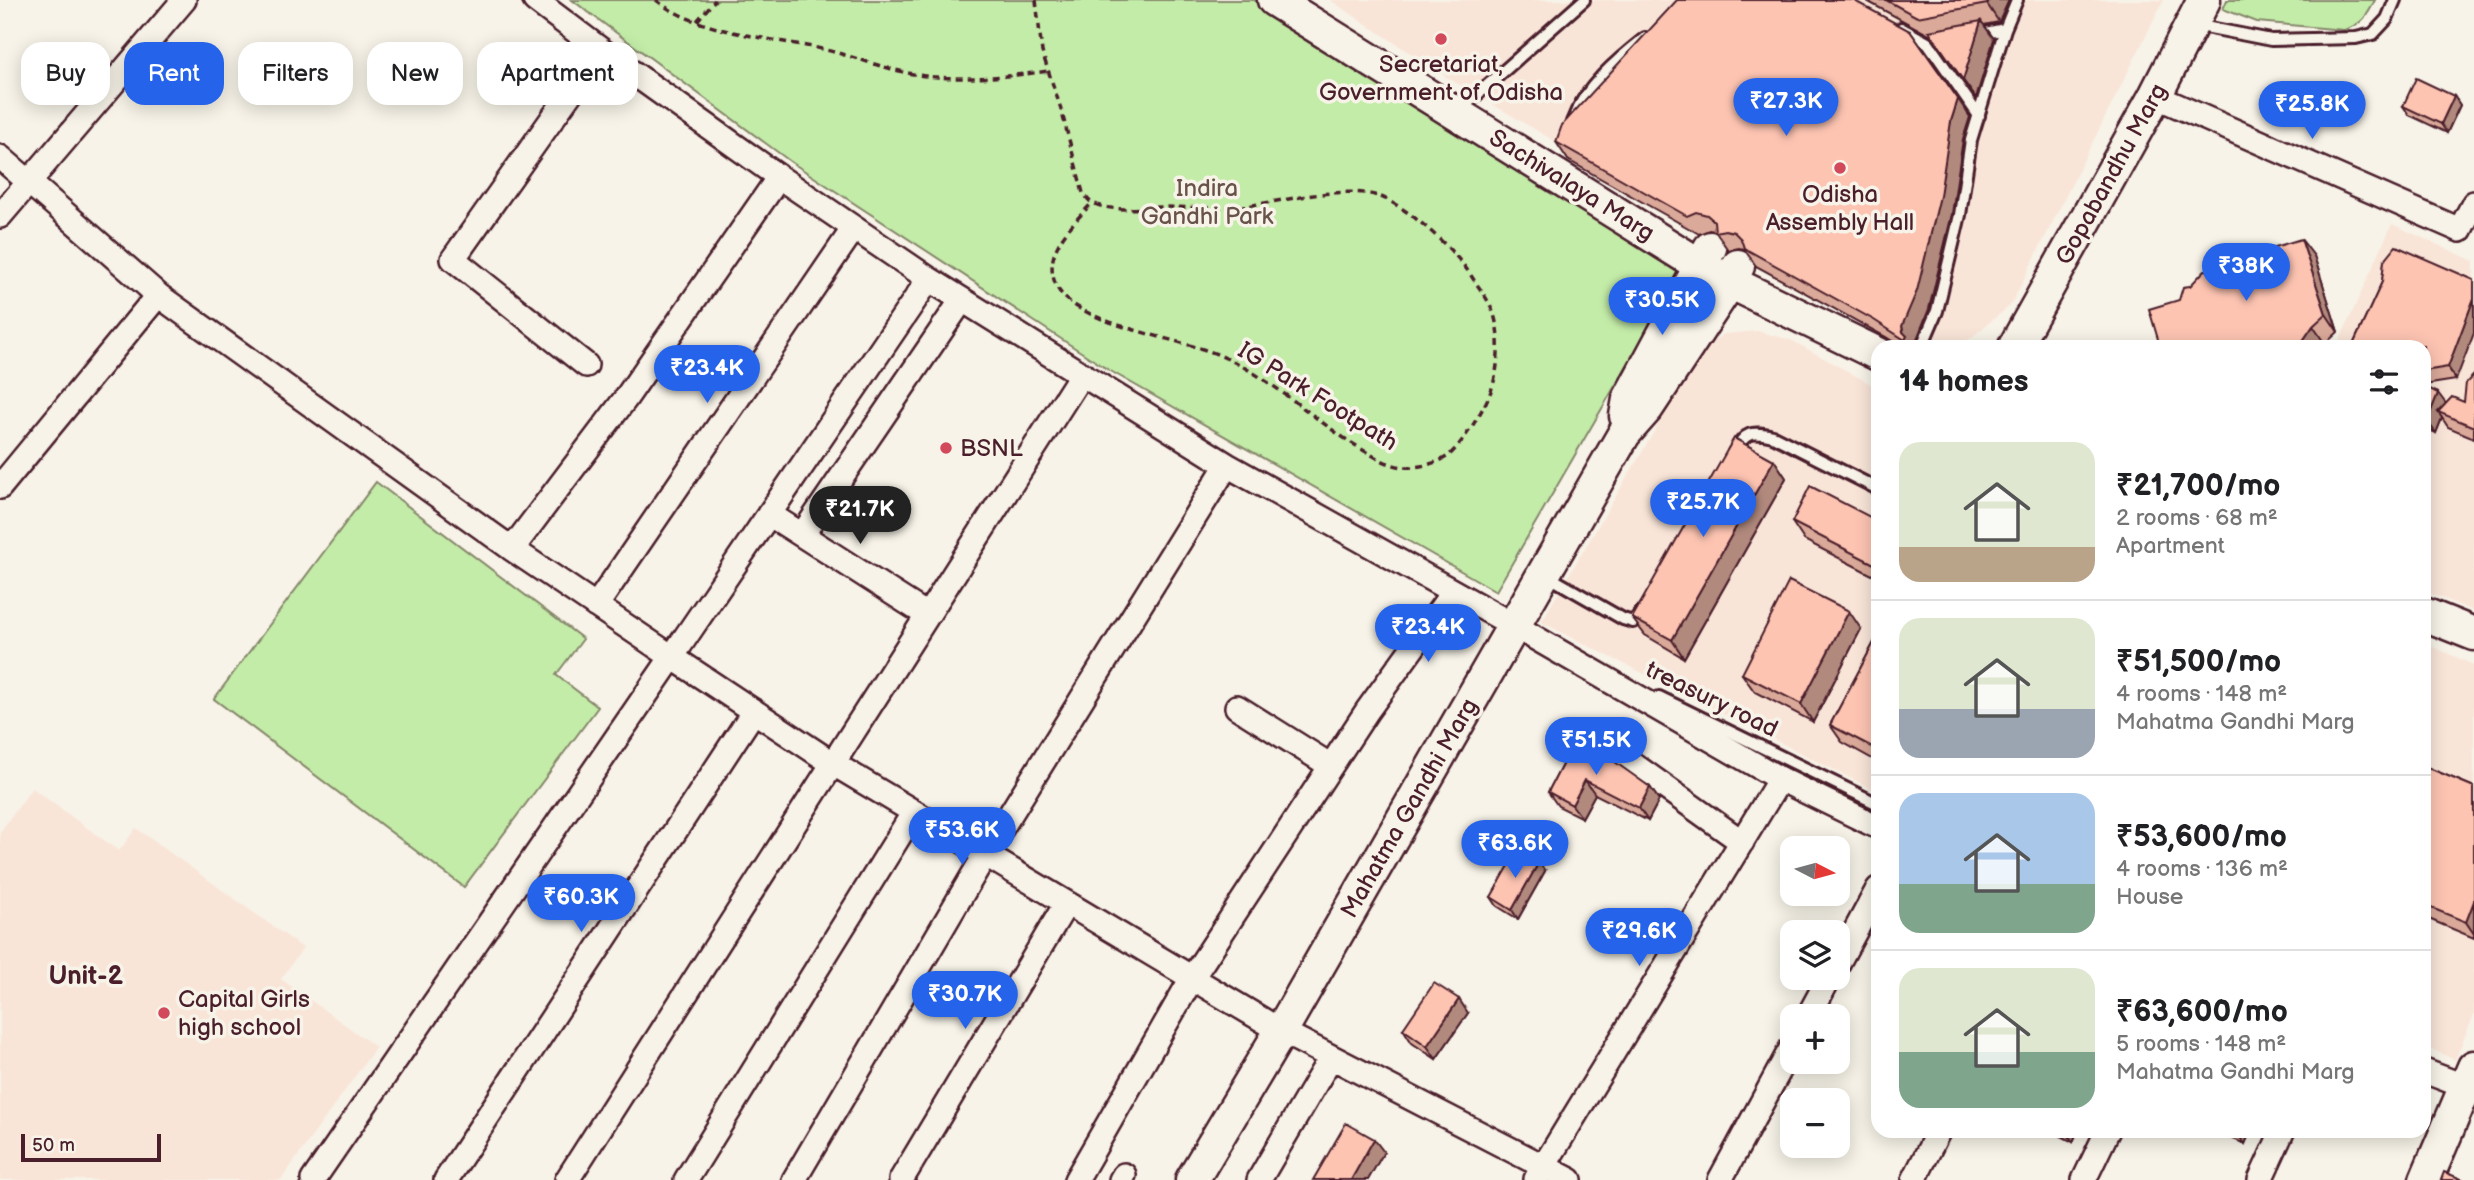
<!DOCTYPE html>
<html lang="en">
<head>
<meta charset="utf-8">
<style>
	body { margin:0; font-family:"Balsamiq Sans",sans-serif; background:#f6f6f6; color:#202124; height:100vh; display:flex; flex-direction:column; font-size:26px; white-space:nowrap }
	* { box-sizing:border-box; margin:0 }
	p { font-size:23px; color:#757577 }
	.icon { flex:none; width:38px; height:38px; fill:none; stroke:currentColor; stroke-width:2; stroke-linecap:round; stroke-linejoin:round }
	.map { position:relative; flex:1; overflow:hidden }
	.details { position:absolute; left:1871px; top:340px; width:560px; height:798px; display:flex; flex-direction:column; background:#fff; border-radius:21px; box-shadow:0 4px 18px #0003 }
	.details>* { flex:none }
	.banner { position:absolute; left:21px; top:42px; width:665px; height:63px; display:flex; gap:14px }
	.needle { width:46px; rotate:96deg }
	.buttons { position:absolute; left:1780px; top:836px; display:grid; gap:14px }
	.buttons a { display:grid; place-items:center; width:70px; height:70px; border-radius:14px; background:#fff; box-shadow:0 4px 18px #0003; font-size:35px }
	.scale { position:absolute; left:21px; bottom:18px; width:140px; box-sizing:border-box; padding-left:7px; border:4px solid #4a1f2b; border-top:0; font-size:19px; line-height:24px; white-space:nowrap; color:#4a1f2b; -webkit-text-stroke:5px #f7f3e8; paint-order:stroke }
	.price { position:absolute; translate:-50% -60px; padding:0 16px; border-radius:24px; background:#2563eb; color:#fff; font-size:23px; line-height:46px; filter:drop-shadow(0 2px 4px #0008) }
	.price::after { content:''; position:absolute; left:50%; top:42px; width:21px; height:16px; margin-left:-10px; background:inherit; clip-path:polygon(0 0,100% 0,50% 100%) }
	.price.selected { background:#222; color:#fff }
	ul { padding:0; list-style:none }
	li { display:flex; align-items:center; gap:21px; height:175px; padding:0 28px }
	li+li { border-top:2px solid #e0e0e0 }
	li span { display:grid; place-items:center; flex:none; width:196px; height:140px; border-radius:21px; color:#555 }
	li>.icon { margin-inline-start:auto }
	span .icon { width:84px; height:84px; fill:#fffc; stroke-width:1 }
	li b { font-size:30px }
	h2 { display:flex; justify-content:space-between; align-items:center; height:84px; padding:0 28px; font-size:30px }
	.pill { padding:0 24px; border-radius:21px; background:#fff; box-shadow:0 4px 18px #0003; font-size:24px; line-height:63px }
	.pill.selected { background:#2563eb; color:#fff }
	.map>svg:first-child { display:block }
	.built { fill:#f9e5d8 }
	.green { fill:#c3eca8; stroke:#86866a; stroke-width:2 }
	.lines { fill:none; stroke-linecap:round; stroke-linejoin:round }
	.lane-casing { stroke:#4a1f2b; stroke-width:16 }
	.street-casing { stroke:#4a1f2b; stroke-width:28 }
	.secondary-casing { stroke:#4a1f2b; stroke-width:37 }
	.path { stroke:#4a1f2b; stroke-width:3.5; stroke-dasharray:7 5; stroke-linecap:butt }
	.lane { stroke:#f7f3e8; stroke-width:10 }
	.street { stroke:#f7f3e8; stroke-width:23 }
	.secondary { stroke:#f7f3e8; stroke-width:32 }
	.wall { fill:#daa999; stroke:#4a1f2b; stroke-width:2 }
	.shaded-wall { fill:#b1897d; stroke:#4a1f2b; stroke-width:2 }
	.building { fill:#fdc4b2; stroke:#4a1f2b; stroke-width:2 }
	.poi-dot { fill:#d1495b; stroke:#f7f3e8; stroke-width:2.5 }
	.labels { text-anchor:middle; stroke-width:7; stroke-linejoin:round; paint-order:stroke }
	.poi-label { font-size:24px; fill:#4a1f2b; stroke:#f7f3e8 }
	.street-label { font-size:24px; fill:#4a1f2b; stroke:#f7f3e8 }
	.park-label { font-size:24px; fill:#68524a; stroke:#f7f3e8 }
	.neighbourhood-label { font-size:26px; font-weight:bold; fill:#4a1f2b; stroke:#f7f3e8 }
</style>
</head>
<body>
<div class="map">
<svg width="2474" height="1180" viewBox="0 0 2474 1180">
	<rect width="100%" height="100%" fill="#f7f3e8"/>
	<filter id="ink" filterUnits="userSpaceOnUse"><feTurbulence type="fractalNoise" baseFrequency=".0143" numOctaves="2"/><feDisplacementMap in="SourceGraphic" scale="14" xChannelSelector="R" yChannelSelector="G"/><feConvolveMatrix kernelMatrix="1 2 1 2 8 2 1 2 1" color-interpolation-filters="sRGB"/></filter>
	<g filter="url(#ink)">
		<!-- built -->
		<path class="built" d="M 1330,0 L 2164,0 L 2011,305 L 1968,340 L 1947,346 L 1933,346 L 1751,257 L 1448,78 Z
			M 2392,224 L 2474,261 L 2474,611 L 2424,591 L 2424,346 L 2337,346 Z
			M 1757,331 L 1791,340 L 1878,388 L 1878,792 L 1541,622 L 1705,346 L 1724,334 Z
			M 2424,643 L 2474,665 L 2474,1015 L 2455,1060 L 2424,1046 Z
			M 32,788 L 119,851 L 136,828 L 303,948 L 281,979 L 376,1047 L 281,1180 L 0,1180 L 0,832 Z"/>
		<!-- green -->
		<path class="green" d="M 572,0 L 1254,0 L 1680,274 L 1496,591 L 1107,369 L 791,162 Z
			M 2227,0 L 2375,0 C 2367,17 2362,24 2344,30 L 2257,22 L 2223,9 Z
			M 376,482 L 583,639 L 556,675 L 598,707 L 464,887 L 214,699 Z"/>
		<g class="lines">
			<defs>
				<path id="lane" d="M 2195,25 L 2271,40 L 2356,38 L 2373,34 L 2387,19 L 2395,0
					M 1901,28 L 1928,43 L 1979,116
					M 1976,35 L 2005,29
					M 1463,107 L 1584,0
					M 1572,122 C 1584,88 1617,60 1645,38
					M 1922,346 L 1937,311 L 1960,215 L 1971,140 L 2005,29 L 2017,0
					M 1734,452 C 1745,432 1751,431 1773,436 L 1878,489
					M 1546,575 L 1623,619 L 1633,622 L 1642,611
					M 1659,697 L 1878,804"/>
				<path id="street" d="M 535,0 L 601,50 L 779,177 L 929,279 L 1227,465 L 1513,625 L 1780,779 L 1878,827
					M 2155,96 L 2460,230 L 2474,203
					M 0,157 L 29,182 L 0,216
					M 929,279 L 672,657 L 832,763 L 1281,1031 L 1570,1180
					M 158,295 L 29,182 L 184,0
					M 586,365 L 453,259 L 601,50
					M 0,487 L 158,295 L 512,549 L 672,657 L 313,1180
					M 769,514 L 927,615
					M 802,535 L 962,300
					M 512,549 L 626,398 L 779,177
					M 596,606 L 854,228
					M 1237,707 L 1331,766
					M 1610,748 L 1742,842
					M 1838,963 L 1878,889
					M 1808,1017 L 1829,978
					M 2424,1071 L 2474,1090
					M 1536,1179 L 1780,779
					M 446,1180 L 754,711
					M 567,1180 L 1081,375
					M 686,1180 L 914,812
					M 794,1180 L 985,855 L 1227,465
					M 901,1180 L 1066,904
					M 1076,1180 L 1192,978 L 1367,711 L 1453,592
					M 1121,1180 L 1124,1175
					M 1259,1180 L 1331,1057
					M 1720,1180 L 1792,1047
					M 1914,1180 L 1939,1130
					M 2084,1180 L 2108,1130
					M 2260,1180 L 2283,1130"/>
				<path id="secondary" d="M 1274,0 L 1701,266 L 1730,282 L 1878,354
					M 2015,346 L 2155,96 L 2204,0
					M 1626,416 L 1629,399 L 1710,248
					M 2424,614 L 2474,634
					M 1192,1180 L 1281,1031 L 1624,434 L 1647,408 L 1730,282 L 1738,266
					M 2426,1180 L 2474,1067"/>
			</defs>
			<!-- lane casing -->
			<use href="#lane" class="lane-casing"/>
			<!-- street casing -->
			<use href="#street" class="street-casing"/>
			<!-- secondary casing -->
			<use href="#secondary" class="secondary-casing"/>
			<!-- path -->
			<path class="path" d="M 656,0 C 700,35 780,38 834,52 C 868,61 901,75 937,77 C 974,80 1012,76 1049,71
				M 1036,0 L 1042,52 L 1061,109 L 1083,193 C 1087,198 1089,202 1095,204 C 1115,212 1138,208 1159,207 C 1184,207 1210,209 1236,207 C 1275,204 1344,183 1381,197 C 1409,208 1456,251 1472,277 C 1479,288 1489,300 1493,312 C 1501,332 1499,368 1492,388 C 1487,405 1462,445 1448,456 C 1437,464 1416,468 1403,467 C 1383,464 1367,452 1350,442 C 1306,413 1267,375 1219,355 C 1180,338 1079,325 1058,289 C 1039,255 1070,227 1091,204
				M 697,21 L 715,0"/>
			<!-- lane -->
			<use href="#lane" class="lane"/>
			<!-- street -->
			<use href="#street" class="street"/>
			<!-- secondary -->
			<use href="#secondary" class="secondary"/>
		</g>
		<!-- wall -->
		<path class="wall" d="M 1865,0 L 2009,0 L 1999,22 L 1984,25 L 1994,39 L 1976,98 L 1932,34 L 1929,35 Z
			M 1910,31 L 1970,117 L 1963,139 L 1952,214 L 1929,309 L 1915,344 L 1915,346 L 1900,346 L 1886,337 L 1756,266 L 1744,249 L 1738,248 L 1728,250 L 1715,231 L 1709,230 L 1699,234 L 1568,160 L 1556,142 Z
			M 2454,96 L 2460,105 L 2447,133 L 2409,115 L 2403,106 Z
			M 2314,256 L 2338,332 L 2323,346 L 2160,346 L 2190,286 L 2224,271 Z
			M 2384,261 L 2456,380 L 2424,385 L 2424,346 L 2353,345 L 2382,282 Z
			M 2474,375 L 2474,438 L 2448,427 L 2442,418 L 2436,433 L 2424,428 L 2424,386 L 2446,404 L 2464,402 Z
			M 1774,460 L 1786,478 L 1684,658 L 1645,635 L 1632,618 Z
			M 1878,521 L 1878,578 L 1804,540 L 1792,522 Z
			M 1861,629 L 1813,722 L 1754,691 L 1742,674 Z
			M 1878,635 L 1878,762 L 1842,742 L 1830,725 Z
			M 1575,740 L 1650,787 L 1659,800 L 1648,821 L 1595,794 L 1582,818 L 1558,806 L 1548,792 Z
			M 2424,766 L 2474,787 L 2474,938 L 2424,917 Z
			M 1545,871 L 1518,919 L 1497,906 L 1491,897 Z
			M 1468,1013 L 1436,1059 L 1412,1043 L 1403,1029 Z
			M 2050,1130 L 2078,1130 L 2073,1142 Z
			M 2222,1130 L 2251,1130 L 2245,1144 L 2226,1136 Z"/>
		<!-- shaded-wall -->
		<path class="shaded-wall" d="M 1989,0 L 2009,0 L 1999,22 L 1987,4 Z
			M 1981,21 L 1994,39 L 1976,98 L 1963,80 Z
			M 2454,96 L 2460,105 L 2447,133 L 2441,124 Z
			M 1958,99 L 1970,117 L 1963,139 L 1952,214 L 1929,309 L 1915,344 L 1915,346 L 1910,346 L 1905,340 L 1902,326 L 1951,121 Z
			M 2301,239 L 2314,256 L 2338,332 L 2326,314 Z
			M 2474,298 L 2474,333 L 2456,380 L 2448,367 Z
			M 2313,326 L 2325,344 L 2323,346 L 2305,346 L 2302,342 Z
			M 2438,393 L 2447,405 L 2438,412 L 2442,418 L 2436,433 L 2427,421 Z
			M 1774,460 L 1786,478 L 1684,658 L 1672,640 Z
			M 1849,611 L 1861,629 L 1813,722 L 1801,704 Z
			M 1585,780 L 1595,794 L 1582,818 L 1572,805 Z
			M 1650,787 L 1659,800 L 1648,821 L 1639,808 Z
			M 1539,862 L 1545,871 L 1518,919 L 1512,910 Z
			M 2474,901 L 2474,934 L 2466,922 Z
			M 1459,999 L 1468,1013 L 1436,1059 L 1427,1046 Z
			M 2065,1130 L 2078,1130 L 2073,1142 Z
			M 2236,1130 L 2251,1130 L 2245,1144 L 2235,1131 Z
			M 1374,1139 L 1384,1152 L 1368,1180 L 1351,1180 Z"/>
		<!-- building -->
		<path class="building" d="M 1677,0 L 1853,0 L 1910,31 L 1958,99 L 1951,121 L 1940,196 L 1917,291 L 1902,326 L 1903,332 L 1907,336 L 1905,340 L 1874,320 L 1744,248 L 1741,239 L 1734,232 L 1725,230 L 1715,232 L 1714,221 L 1707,215 L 1696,212 L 1687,216 L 1556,142 L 1562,125 Z
			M 1886,0 L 1989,0 L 1987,4 L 1917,17 Z
			M 1981,21 L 1963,80 L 1929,31 Z
			M 2416,78 L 2454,96 L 2441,124 L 2403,106 Z
			M 2301,239 L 2326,314 L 2313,326 L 2302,342 L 2289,346 L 2160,346 L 2149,309 L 2179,300 L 2183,287 L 2190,286 L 2205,270 L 2224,271 L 2229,261 Z
			M 2396,246 L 2474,280 L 2474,298 L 2448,367 L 2424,371 L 2424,346 L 2349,346 L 2349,344 L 2353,345 L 2382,282 L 2384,261 Z
			M 2474,375 L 2474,427 L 2438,412 L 2452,397 L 2464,402 L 2466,383 Z
			M 2424,386 L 2438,393 L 2427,421 L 2424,419 Z
			M 1734,438 L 1774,460 L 1672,640 L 1632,618 Z
			M 1810,486 L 1878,521 L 1878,566 L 1792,522 Z
			M 1789,581 L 1849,611 L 1801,704 L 1742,674 Z
			M 1878,635 L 1878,750 L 1830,725 Z
			M 1575,740 L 1608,757 L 1650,787 L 1639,808 L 1585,780 L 1572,805 L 1548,792 Z
			M 2424,766 L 2474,787 L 2474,901 L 2466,922 L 2424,905 Z
			M 1518,850 L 1539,862 L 1512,910 L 1491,897 Z
			M 1434,983 L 1459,999 L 1427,1046 L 1403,1029 Z
			M 1346,1123 L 1374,1139 L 1351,1180 L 1313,1180 Z
			M 2444,1172 L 2464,1180 L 2441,1180 Z"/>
	</g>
	<!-- markers -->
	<g class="poi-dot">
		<circle cx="1441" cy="39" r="7"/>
		<circle cx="1840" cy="168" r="7"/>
		<circle cx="946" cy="448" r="7"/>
		<circle cx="164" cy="1013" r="7"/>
	</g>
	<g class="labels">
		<!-- poi labels -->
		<g class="poi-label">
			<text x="1441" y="72">Secretariat,<tspan x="1441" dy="28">Government of Odisha</tspan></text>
			<text x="1840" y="202">Odisha<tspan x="1840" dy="28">Assembly Hall</tspan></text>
			<text x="960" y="456" text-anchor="start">BSNL</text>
			<text x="178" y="1007" text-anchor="start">Capital Girls<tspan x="178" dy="28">high school</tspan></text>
		</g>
		<!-- street labels -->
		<g class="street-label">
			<text transform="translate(2111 174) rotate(-61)" y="8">Gopabandhu Marg</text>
			<text transform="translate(1572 185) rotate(32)" y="8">Sachivalaya Marg</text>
			<text transform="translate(1318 396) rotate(32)" y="8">IG Park Footpath</text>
			<text transform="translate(1712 699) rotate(26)" y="8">treasury road</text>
			<text transform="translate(1409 808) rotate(-60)" y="8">Mahatma Gandhi Marg</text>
		</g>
		<!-- park labels -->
		<g class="park-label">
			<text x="1207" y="196">Indira<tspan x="1207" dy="28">Gandhi Park</tspan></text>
		</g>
		<!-- neighbourhood labels -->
		<g class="neighbourhood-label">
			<text x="86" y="984">Unit-2</text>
		</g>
	</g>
</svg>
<div class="buttons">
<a><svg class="needle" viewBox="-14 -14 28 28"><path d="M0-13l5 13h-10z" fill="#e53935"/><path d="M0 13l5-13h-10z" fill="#757577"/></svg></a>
<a><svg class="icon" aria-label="layers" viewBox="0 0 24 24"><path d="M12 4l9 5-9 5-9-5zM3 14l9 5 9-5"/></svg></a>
<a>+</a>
<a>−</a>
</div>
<div class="scale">50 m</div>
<b class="price" style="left:1786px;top:138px">₹27.3K</b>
<b class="price" style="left:2312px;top:141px">₹25.8K</b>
<b class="price" style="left:2246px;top:303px">₹38K</b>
<b class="price" style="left:1662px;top:337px">₹30.5K</b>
<b class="price" style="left:707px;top:405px">₹23.4K</b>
<b class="price" style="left:1703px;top:539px">₹25.7K</b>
<b class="price selected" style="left:860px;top:546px">₹21.7K</b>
<b class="price" style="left:1428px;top:664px">₹23.4K</b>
<b class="price" style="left:1596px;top:777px">₹51.5K</b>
<b class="price" style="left:962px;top:867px">₹53.6K</b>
<b class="price" style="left:1515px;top:880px">₹63.6K</b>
<b class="price" style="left:581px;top:934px">₹60.3K</b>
<b class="price" style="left:1639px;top:968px">₹29.6K</b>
<b class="price" style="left:965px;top:1031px">₹30.7K</b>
<div class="banner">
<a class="pill">Buy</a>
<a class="pill selected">Rent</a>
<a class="pill">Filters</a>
<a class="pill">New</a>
<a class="pill">Apartment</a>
</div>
<section class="details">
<h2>14 homes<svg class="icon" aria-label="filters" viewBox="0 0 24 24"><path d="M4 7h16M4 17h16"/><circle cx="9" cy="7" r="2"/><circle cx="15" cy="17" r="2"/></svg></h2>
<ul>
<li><span style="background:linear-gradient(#dfe7d0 75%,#b9a48a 0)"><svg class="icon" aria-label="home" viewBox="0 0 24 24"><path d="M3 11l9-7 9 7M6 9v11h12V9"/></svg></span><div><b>₹21,700/mo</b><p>2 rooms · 68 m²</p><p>Apartment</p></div></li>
<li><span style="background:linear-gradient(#dfe7d0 65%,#9aa5b1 0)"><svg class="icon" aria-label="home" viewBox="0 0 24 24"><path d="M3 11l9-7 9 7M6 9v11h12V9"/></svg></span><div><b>₹51,500/mo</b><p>4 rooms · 148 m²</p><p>Mahatma Gandhi Marg</p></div></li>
<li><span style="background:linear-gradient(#a9c7e8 65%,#7fa58c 0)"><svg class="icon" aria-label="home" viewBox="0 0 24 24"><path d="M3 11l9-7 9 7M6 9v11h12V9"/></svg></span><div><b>₹53,600/mo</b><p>4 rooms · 136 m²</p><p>House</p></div></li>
<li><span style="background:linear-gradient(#dfe7d0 60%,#7fa58c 0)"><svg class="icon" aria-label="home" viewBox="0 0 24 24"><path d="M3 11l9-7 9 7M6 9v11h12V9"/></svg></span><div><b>₹63,600/mo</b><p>5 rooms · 148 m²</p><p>Mahatma Gandhi Marg</p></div></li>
</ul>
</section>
</div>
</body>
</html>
